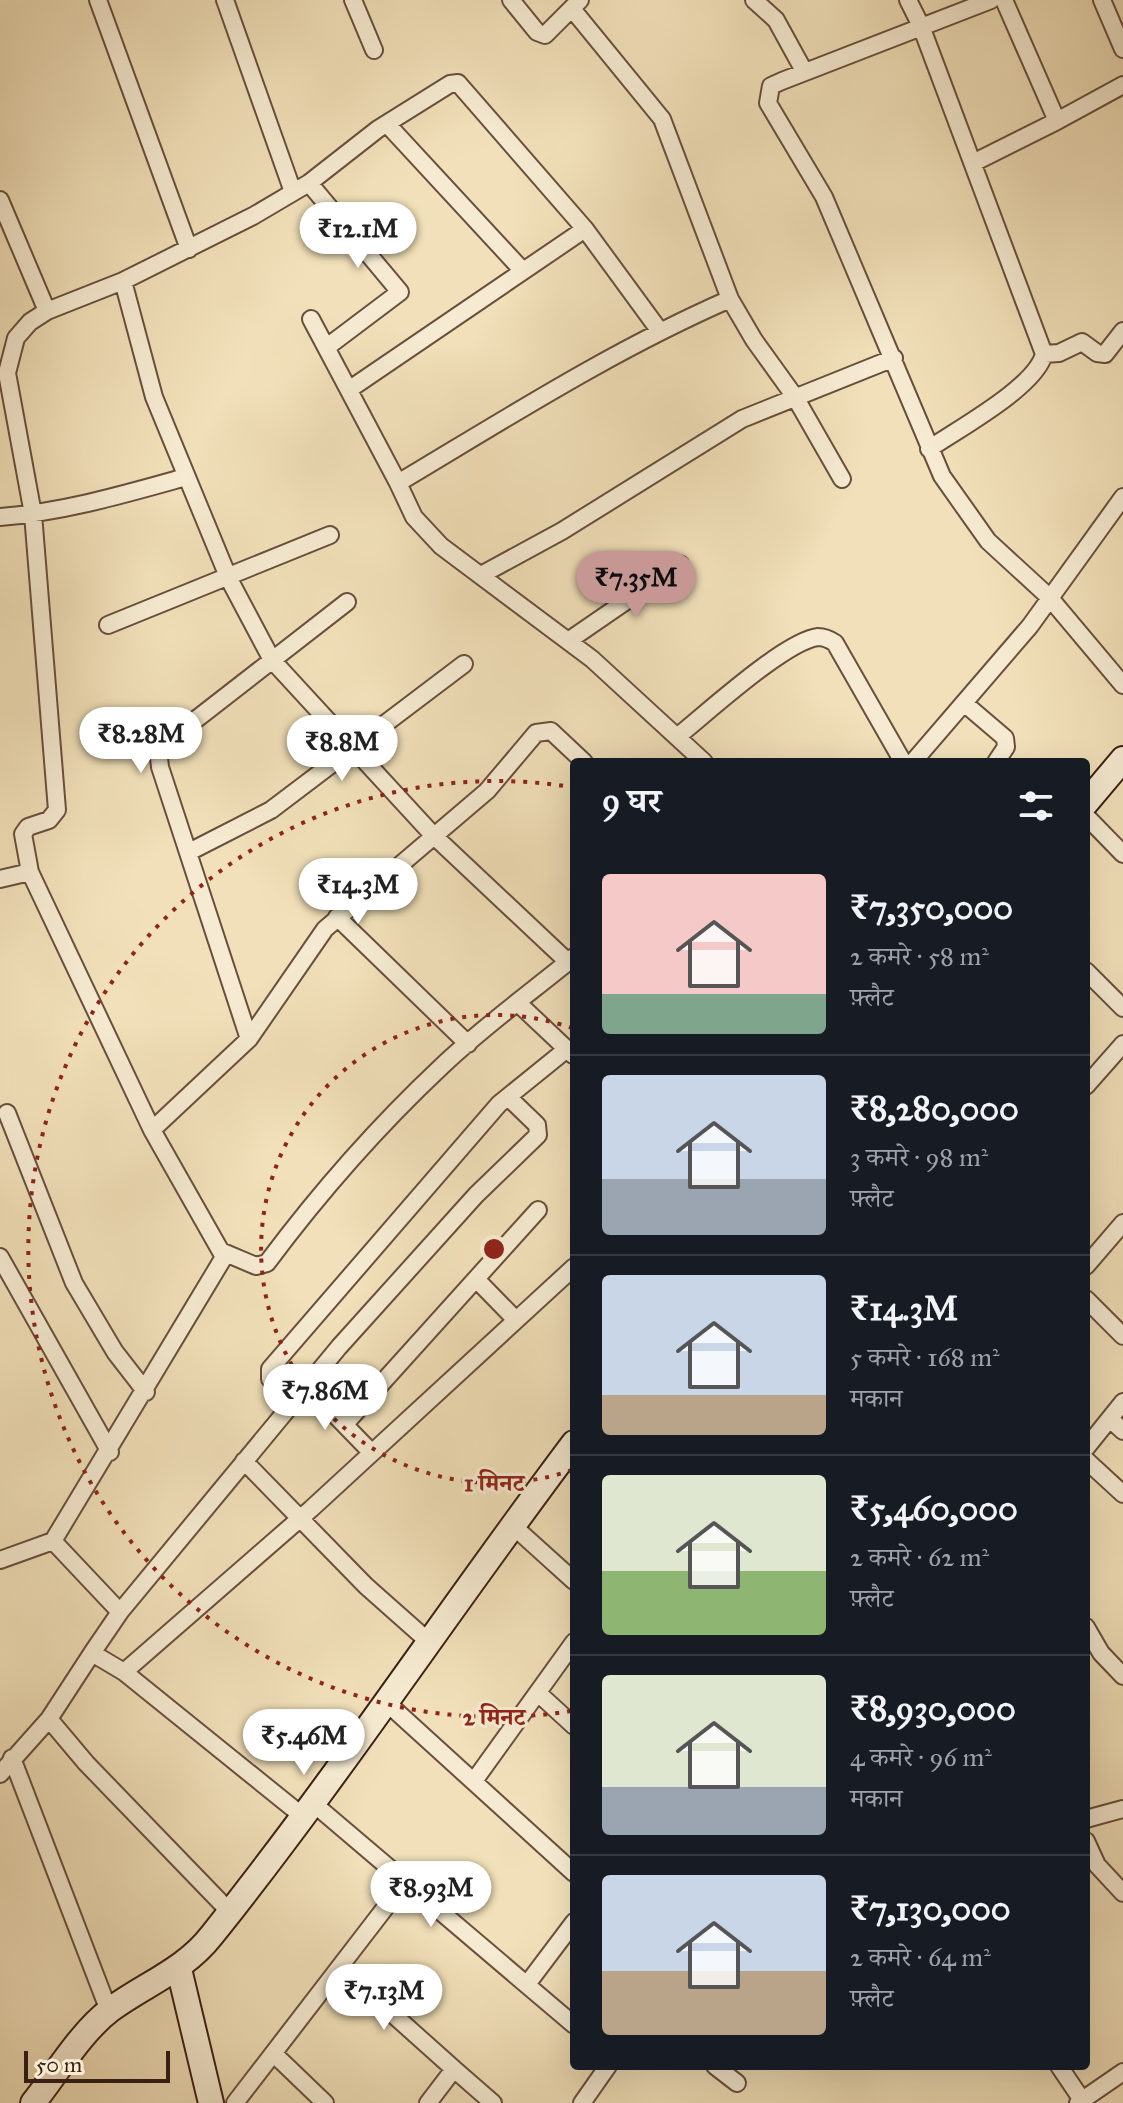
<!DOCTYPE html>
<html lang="hi">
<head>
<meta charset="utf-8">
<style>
	body { margin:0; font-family:"IM FELL Great Primer","Noto Serif Devanagari",serif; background:#20242c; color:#f1f3f6; height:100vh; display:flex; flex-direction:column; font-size:30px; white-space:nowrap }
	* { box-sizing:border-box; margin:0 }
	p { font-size:26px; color:#9ea1a6 }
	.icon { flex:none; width:44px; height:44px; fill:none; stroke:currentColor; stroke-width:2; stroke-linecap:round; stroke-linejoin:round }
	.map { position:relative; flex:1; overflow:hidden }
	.details { position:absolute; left:570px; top:758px; width:520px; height:1312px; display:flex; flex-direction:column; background:#171b24; border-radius:8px; box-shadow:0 8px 32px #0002 }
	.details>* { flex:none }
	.scale { position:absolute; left:24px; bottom:20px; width:146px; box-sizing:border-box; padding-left:8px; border:4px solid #3a1f14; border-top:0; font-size:22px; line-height:28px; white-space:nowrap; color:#3a1f14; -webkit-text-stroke:6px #f6ebd2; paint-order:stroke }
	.price { position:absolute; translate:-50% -68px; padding:0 18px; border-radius:28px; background:#fff; color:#222; font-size:26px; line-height:52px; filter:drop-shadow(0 2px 4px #0008) }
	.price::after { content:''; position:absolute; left:50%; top:48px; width:24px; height:18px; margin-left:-12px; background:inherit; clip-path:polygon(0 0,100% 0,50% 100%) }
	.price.selected { background:#c59692; color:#111 }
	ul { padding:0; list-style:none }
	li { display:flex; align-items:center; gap:24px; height:200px; padding:0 32px }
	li+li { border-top:2px solid #363941 }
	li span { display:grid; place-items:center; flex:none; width:224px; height:160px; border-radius:8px; color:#555 }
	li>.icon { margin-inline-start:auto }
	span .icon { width:96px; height:96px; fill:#fffc; stroke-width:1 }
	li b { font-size:34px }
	h2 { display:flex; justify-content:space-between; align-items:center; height:96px; padding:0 32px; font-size:34px }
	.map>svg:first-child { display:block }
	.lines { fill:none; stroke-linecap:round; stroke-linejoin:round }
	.street-casing { stroke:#684f3d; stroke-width:20 }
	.secondary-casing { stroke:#3a1f14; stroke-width:28 }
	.street { stroke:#f6ebd2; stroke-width:16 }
	.secondary { stroke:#f6ebd2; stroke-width:24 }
	.ring { fill:none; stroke:#8f2418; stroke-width:4; stroke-dasharray:4 8 }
	.centre { fill:#8f2418; stroke:#f6ebd2; stroke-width:4 }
	.ring-label { font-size:24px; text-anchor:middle; font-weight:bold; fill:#8f2418; stroke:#f6ebd2; stroke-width:6; stroke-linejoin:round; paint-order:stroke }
</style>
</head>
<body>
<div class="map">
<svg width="1123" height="2103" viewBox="0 0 1123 2103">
	<rect width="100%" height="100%" fill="#f1e0b9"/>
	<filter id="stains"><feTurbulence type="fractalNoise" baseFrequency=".0025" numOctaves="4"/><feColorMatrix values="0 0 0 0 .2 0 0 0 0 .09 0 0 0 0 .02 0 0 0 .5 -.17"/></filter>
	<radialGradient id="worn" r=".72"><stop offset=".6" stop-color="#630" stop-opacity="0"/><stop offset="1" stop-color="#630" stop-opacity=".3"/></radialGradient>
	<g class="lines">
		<defs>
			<path id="street" d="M 98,0 L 189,249
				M 225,0 L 293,192
				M 353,0 L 374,50
				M 511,0 L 537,32 L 545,35 L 580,0
				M 754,0 L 776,20 L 804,71
				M 908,0 L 921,26 L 1044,354 C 1036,387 958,429 929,449
				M 991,0 L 782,81 L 771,86 L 768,103 L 824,197 L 942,476 L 988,541 L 1049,597 L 1123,685
				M 1102,0 L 1123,49
				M 573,10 L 662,119 L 730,299 L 754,340 L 795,397 L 842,479
				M 1057,121 L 1123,85
				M 387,124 L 523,271
				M 973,163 L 1057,121 L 1004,0
				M 309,183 L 400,292 L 327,347
				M 0,200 L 47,311 L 123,281 L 253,216 L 309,183 L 378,129 L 450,84 L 458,83 L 585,229 L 659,330
				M 123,281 L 154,397 L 229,579 L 272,660 L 433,835 L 568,962
				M 311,319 L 398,483
				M 1044,354 L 1059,353 L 1082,342 L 1097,353 L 1105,354 L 1123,331
				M 350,389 L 585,229
				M 0,517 C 64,512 125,494 186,477
				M 481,575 L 562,531 L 742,419 L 894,358
				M 108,625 L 330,535
				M 568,641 L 680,564
				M 964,703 L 1005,738 L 1006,747 L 996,762
				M 678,736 C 707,713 785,641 818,637 C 825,637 829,639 835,643 L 903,762
				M 704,762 L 592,659 L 441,546 L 414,517 L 398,483 C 507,418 613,350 730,299
				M 913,762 L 1030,626 L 1123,497
				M 1086,816 L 1123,854
				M 189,852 L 271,810 L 464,664
				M 0,879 L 30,872
				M 337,917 L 468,1044
				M 1086,971 L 1123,1008
				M 519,1004 L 573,1055
				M 249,1039 L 160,767 L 158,749 L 347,602
				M 1086,1086 L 1123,1044
				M 7,1113 L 74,1283 L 115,1352 L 146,1392
				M 152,1130 L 249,1039 L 325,929 L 487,791 L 536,733 L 551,731 L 584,762
				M 223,1252 L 256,1266 L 267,1263 C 320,1192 377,1127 442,1066 C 483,1027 530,993 574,957
				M 0,1257 L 110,1452
				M 1086,1266 L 1123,1223
				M 476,1279 L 515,1319
				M 1086,1299 L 1123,1336
				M 307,1386 L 371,1452
				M 293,1402 L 270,1379 L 270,1369 L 499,1104 L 567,1049
				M 1110,1419 L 1123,1431
				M 345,1424 L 538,1210
				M 1086,1448 L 1123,1402
				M 1086,1460 L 1123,1494
				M 244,1461 L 366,1586 L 428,1641
				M 512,1525 L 574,1581
				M 53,1541 L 120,1612 L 92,1653
				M 0,1560 L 53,1541 L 224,1257 L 152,1130 L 30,872 L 23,834 L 28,827 L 49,820 L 57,810 L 33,514 L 7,373 L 16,338 L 30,322 L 47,311
				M 120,1612 L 339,1347 L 476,1195 L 538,1135 L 537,1125 L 508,1097
				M 1086,1627 L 1101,1653 L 1123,1676
				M 124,1672 L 311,1509 L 574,1267
				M 538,1693 L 574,1726
				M 386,1702 L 574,1873
				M 49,1719 L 86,1763 L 229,1911
				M 12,1758 L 109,2011
				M 0,1774 L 49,1719 L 92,1653 L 124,1672 L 305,1818
				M 474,1781 L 574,1642
				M 314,1804 L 574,2025
				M 1086,1819 L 1123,1809
				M 1086,1841 L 1097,1865 L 1123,1893
				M 340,1967 L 454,2069
				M 528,1983 L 574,1922
				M 274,2054 L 325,2103
				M 715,2066 L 737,2083
				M 1059,2066 L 1082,2100
				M 235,2103 L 405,1882
				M 428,2103 L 454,2069 L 493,2103
				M 582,2103 L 608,2066
				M 1078,2103 L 1123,2072"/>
			<path id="secondary" d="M 1086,803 L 1123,759
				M 179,1969 L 211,2103
				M 33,2103 C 57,2073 80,2033 110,2010 C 145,1984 184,1971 212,1935 C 339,1776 451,1606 574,1443"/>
		</defs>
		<!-- street casing -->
		<use href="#street" class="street-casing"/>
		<!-- secondary casing -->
		<use href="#secondary" class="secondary-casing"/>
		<!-- street -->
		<use href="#street" class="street"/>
		<!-- secondary -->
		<use href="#secondary" class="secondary"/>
	</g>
	<!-- distance rings -->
	<g class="ring">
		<path d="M572 1470A234 234 0 1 1 572 1028"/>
		<path d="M571 1711A468 468 0 1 1 571 787"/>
	</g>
	<circle cx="494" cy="1249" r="12" class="centre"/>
	<g class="ring-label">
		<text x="494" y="1491">1 मिनट</text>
		<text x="494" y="1725">2 मिनट</text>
	</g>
	<rect width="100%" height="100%" filter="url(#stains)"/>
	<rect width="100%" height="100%" fill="url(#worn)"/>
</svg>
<div class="scale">50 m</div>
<b class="price" style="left:358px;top:270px">₹12.1M</b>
<b class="price selected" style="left:636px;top:619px">₹7.35M</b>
<b class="price" style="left:141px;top:775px">₹8.28M</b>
<b class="price" style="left:342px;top:783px">₹8.8M</b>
<b class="price" style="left:358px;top:926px">₹14.3M</b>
<b class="price" style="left:325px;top:1432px">₹7.86M</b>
<b class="price" style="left:304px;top:1777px">₹5.46M</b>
<b class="price" style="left:431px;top:1929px">₹8.93M</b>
<b class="price" style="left:384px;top:2032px">₹7.13M</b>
<section class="details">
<h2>9 घर<svg class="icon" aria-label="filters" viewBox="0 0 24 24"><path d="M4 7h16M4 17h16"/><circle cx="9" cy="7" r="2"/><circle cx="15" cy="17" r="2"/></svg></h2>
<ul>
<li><span style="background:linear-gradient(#f6c9c9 75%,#7fa58c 0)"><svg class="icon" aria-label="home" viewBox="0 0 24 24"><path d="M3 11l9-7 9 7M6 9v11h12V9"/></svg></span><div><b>₹7,350,000</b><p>2 कमरे · 58 m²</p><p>फ़्लैट</p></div></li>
<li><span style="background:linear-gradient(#c9d6e8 65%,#9aa5b1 0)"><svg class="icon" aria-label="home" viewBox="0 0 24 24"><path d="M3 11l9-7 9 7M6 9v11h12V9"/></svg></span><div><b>₹8,280,000</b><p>3 कमरे · 98 m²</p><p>फ़्लैट</p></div></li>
<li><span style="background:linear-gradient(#c9d6e8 75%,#b9a48a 0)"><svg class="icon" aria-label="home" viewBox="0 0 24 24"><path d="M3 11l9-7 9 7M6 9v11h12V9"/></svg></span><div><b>₹14.3M</b><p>5 कमरे · 168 m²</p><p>मकान</p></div></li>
<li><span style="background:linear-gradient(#dfe7d0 60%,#8fb573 0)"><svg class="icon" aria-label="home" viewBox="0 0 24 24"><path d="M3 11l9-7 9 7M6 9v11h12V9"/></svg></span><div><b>₹5,460,000</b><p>2 कमरे · 62 m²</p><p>फ़्लैट</p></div></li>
<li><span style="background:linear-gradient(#dfe7d0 70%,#9aa5b1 0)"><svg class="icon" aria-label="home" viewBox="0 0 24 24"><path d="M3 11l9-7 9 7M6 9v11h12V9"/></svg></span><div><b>₹8,930,000</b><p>4 कमरे · 96 m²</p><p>मकान</p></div></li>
<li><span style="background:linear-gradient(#c9d6e8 60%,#b9a48a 0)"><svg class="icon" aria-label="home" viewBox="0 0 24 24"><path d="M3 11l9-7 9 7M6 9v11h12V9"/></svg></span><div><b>₹7,130,000</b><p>2 कमरे · 64 m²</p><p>फ़्लैट</p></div></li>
</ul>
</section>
</div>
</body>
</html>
